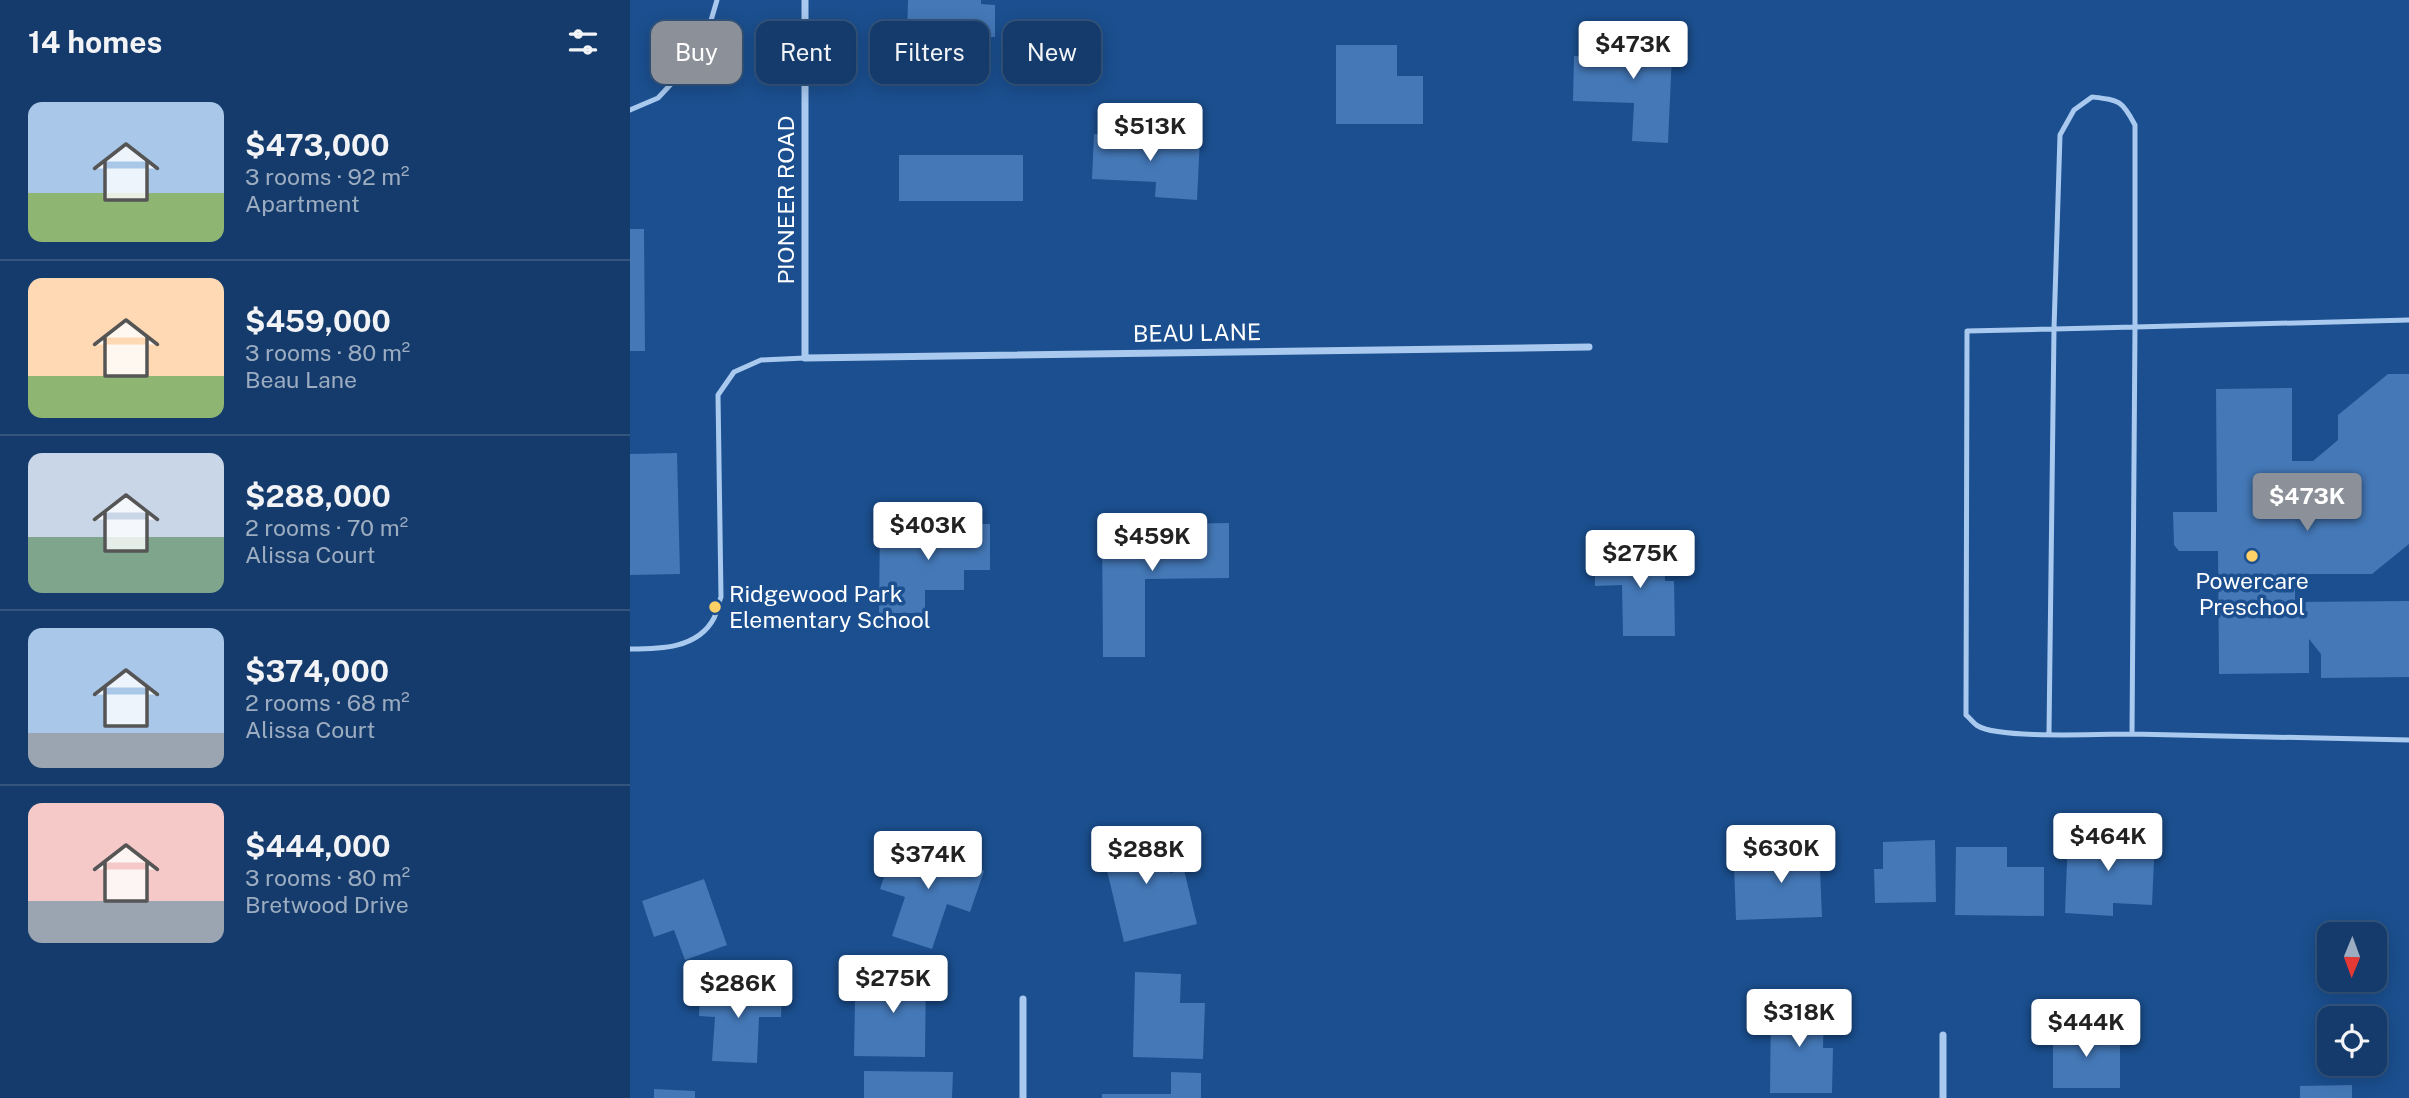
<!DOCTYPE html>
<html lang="en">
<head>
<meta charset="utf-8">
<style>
	body { margin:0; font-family:"Public Sans",sans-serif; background:#1d4271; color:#f1f3f6; height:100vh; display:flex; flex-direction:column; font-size:26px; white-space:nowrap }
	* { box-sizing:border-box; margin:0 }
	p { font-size:23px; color:#9dadc1 }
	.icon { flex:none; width:38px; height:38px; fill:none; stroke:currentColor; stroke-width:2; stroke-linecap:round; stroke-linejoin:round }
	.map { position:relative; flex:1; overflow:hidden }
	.panel { display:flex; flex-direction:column; background:#143b6b; width:630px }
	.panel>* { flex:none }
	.top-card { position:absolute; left:21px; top:21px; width:665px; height:63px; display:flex; gap:14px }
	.needle { width:46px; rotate:181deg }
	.controls { position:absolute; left:1687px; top:922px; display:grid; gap:14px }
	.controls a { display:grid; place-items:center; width:70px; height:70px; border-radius:14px; background:#143b6b; box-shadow:0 4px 18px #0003,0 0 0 2px #33557e; font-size:35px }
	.price { position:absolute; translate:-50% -60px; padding:0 16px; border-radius:7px; background:#fff; color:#222; font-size:23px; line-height:46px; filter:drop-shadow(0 2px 4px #0008) }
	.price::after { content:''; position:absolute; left:50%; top:42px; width:21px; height:16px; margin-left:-10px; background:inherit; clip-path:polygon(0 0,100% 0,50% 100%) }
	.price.active { background:#8c9099; color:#fff }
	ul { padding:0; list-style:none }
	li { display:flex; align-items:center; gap:21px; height:175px; padding:0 28px }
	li+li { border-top:2px solid #33557e }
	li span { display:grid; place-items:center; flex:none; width:196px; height:140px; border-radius:14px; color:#555 }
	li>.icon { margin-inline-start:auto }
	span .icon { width:84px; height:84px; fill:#fffc; stroke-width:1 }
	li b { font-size:30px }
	h2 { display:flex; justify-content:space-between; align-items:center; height:84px; padding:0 28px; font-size:30px }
	.tag { padding:0 24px; border-radius:14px; background:#143b6b; box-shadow:0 4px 18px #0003,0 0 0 2px #33557e; font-size:24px; line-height:63px }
	.tag.active { background:#8c9099; color:#fff }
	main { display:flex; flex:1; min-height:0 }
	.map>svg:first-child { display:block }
	.building { fill:#4478b7 }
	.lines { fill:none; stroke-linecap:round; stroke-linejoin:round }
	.lane { stroke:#a9c9ee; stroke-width:5 }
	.street { stroke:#a9c9ee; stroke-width:7 }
	.poi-dot { fill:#ffd166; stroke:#1b4f8f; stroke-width:2.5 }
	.labels { text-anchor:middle; stroke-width:7; stroke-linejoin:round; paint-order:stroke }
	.street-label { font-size:23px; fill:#fff; stroke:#1b4f8f }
	.poi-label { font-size:23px; fill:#fff; stroke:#1b4f8f }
</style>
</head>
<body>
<main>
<section class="panel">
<h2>14 homes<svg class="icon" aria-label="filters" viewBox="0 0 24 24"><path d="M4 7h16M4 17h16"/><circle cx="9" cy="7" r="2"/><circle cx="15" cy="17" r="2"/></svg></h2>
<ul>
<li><span style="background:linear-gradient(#a9c7e8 65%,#8fb573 0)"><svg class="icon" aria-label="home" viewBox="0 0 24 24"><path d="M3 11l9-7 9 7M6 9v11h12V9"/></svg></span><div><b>$473,000</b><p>3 rooms · 92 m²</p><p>Apartment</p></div></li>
<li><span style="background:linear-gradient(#ffd9b3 70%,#8fb573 0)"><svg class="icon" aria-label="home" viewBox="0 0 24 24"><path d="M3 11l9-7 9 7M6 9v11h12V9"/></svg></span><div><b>$459,000</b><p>3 rooms · 80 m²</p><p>Beau Lane</p></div></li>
<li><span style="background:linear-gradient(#c9d6e8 60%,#7fa58c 0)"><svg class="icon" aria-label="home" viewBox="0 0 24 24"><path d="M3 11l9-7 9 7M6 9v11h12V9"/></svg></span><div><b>$288,000</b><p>2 rooms · 70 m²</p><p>Alissa Court</p></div></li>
<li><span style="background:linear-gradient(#a9c7e8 75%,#9aa5b1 0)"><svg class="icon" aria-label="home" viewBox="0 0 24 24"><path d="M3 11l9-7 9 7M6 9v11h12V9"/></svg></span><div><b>$374,000</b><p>2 rooms · 68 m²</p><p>Alissa Court</p></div></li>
<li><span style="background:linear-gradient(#f6c9c9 70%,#9aa5b1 0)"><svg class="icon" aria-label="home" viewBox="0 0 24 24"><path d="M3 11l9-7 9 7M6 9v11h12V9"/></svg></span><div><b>$444,000</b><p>3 rooms · 80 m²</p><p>Bretwood Drive</p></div></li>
</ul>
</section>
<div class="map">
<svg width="1779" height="1098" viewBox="0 0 1779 1098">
	<rect width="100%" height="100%" fill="#1b4f8f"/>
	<!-- building -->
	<path class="building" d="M 278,0 L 351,0 L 351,4 L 365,5 L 365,37 L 277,36 Z
		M 992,30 L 1043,32 L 1038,143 L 1002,141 L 1004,103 L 943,101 L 944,56 L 991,58 Z
		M 706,45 L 767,45 L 767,76 L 793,76 L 793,124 L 706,124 Z
		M 464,134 L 570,139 L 567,200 L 525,197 L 526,182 L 462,179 Z
		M 269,155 L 393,155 L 393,201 L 269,201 Z
		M 0,229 L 14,229 L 15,351 L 0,351 Z
		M 1758,374 L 1779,374 L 1779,544 L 1742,574 L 1665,574 L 1665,602 L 1779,601 L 1779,677 L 1691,678 L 1691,654 L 1679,639 L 1679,673 L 1589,674 L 1588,551 L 1549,551 L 1544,545 L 1543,512 L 1587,512 L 1586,389 L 1662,388 L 1662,461 L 1683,461 L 1708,440 L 1708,415 Z
		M 47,453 L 50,574 L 0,575 L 0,454 Z
		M 599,523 L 599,578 L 515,579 L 515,657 L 473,657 L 472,525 Z
		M 250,524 L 360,524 L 360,570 L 334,570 L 334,590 L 295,590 L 295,613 L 249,613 Z
		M 1034,550 L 1035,581 L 1044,581 L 1045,636 L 993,636 L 992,585 L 965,586 L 965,551 Z
		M 529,827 L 540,873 L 554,870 L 567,924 L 494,942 L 470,841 Z
		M 1438,834 L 1525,838 L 1522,905 L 1483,903 L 1483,916 L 1435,913 Z
		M 1305,840 L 1306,902 L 1245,903 L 1244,869 L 1253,869 L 1253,842 Z
		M 266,841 L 354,871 L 340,912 L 317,904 L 302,949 L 262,936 L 275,897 L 250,889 Z
		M 1189,844 L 1192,917 L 1106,920 L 1104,865 L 1138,864 L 1138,846 Z
		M 1326,847 L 1377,847 L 1377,867 L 1414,867 L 1414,916 L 1325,915 Z
		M 74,879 L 97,945 L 55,960 L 44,930 L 24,937 L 12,901 Z
		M 245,967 L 296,968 L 295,1057 L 224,1056 L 225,1001 L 245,1001 Z
		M 505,972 L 551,974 L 550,1003 L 575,1003 L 573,1059 L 503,1057 Z
		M 70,988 L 152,991 L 151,1017 L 129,1017 L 127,1063 L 82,1061 L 85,1017 L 69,1016 Z
		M 1141,1000 L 1194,1001 L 1193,1048 L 1203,1048 L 1202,1093 L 1140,1093 Z
		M 1423,1030 L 1490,1030 L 1490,1088 L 1423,1088 Z
		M 234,1071 L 323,1072 L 322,1098 L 234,1098 Z
		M 541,1072 L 571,1073 L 571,1098 L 472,1098 L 472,1094 L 541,1094 Z
		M 1722,1085 L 1722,1098 L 1670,1098 L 1670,1086 Z
		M 24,1089 L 65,1091 L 65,1098 L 24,1098 Z"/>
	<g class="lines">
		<!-- lane -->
		<path class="lane" d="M 0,110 L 28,98 L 72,51 L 87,0
			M 1779,320 L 1505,327 L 1502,734 L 1779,740
			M 0,649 C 29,649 68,649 84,618 C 87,612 88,604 91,597 L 88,395 L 104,372 L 131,360 L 175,358
			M 1419,733 L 1424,329 L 1505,327 L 1505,125 C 1492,100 1489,100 1462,97 L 1444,110 L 1430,135 L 1424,329 L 1337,331 L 1336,715 C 1340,718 1344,724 1348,726 C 1369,739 1473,734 1502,734"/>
		<!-- street -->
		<path class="street" d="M 175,0 L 175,358 L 959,347
			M 393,999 L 393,1098
			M 1313,1098 L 1313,1035"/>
	</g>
	<!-- markers -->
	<g class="poi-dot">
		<circle cx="1622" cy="556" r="7"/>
		<circle cx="85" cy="607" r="7"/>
	</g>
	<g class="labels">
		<!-- street labels -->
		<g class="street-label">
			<text transform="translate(156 200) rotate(-90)" y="8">PIONEER ROAD</text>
			<text transform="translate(567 333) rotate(-1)" y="8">BEAU LANE</text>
		</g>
		<!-- poi labels -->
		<g class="poi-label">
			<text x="1622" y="589">Powercare<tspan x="1622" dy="26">Preschool</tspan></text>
			<text x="99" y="602" text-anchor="start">Ridgewood Park<tspan x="99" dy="26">Elementary School</tspan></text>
		</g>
	</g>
</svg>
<div class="controls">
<a><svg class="needle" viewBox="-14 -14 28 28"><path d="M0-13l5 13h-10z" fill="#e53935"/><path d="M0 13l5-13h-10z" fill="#9dadc1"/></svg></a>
<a><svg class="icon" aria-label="locate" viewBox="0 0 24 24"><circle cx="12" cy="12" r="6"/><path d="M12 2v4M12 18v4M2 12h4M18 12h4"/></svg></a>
</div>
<b class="price" style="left:1003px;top:81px">$473K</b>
<b class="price" style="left:520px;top:163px">$513K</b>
<b class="price active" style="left:1677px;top:533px">$473K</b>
<b class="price" style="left:298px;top:562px">$403K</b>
<b class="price" style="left:522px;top:573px">$459K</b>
<b class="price" style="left:1010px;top:590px">$275K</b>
<b class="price" style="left:1478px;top:873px">$464K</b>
<b class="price" style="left:1151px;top:885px">$630K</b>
<b class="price" style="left:516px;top:886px">$288K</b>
<b class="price" style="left:298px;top:891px">$374K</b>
<b class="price" style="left:263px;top:1015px">$275K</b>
<b class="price" style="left:108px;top:1020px">$286K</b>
<b class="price" style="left:1169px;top:1049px">$318K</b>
<b class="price" style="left:1456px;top:1059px">$444K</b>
<div class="top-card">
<a class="tag active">Buy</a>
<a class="tag">Rent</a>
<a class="tag">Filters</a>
<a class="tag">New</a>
</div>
</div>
</main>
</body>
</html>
